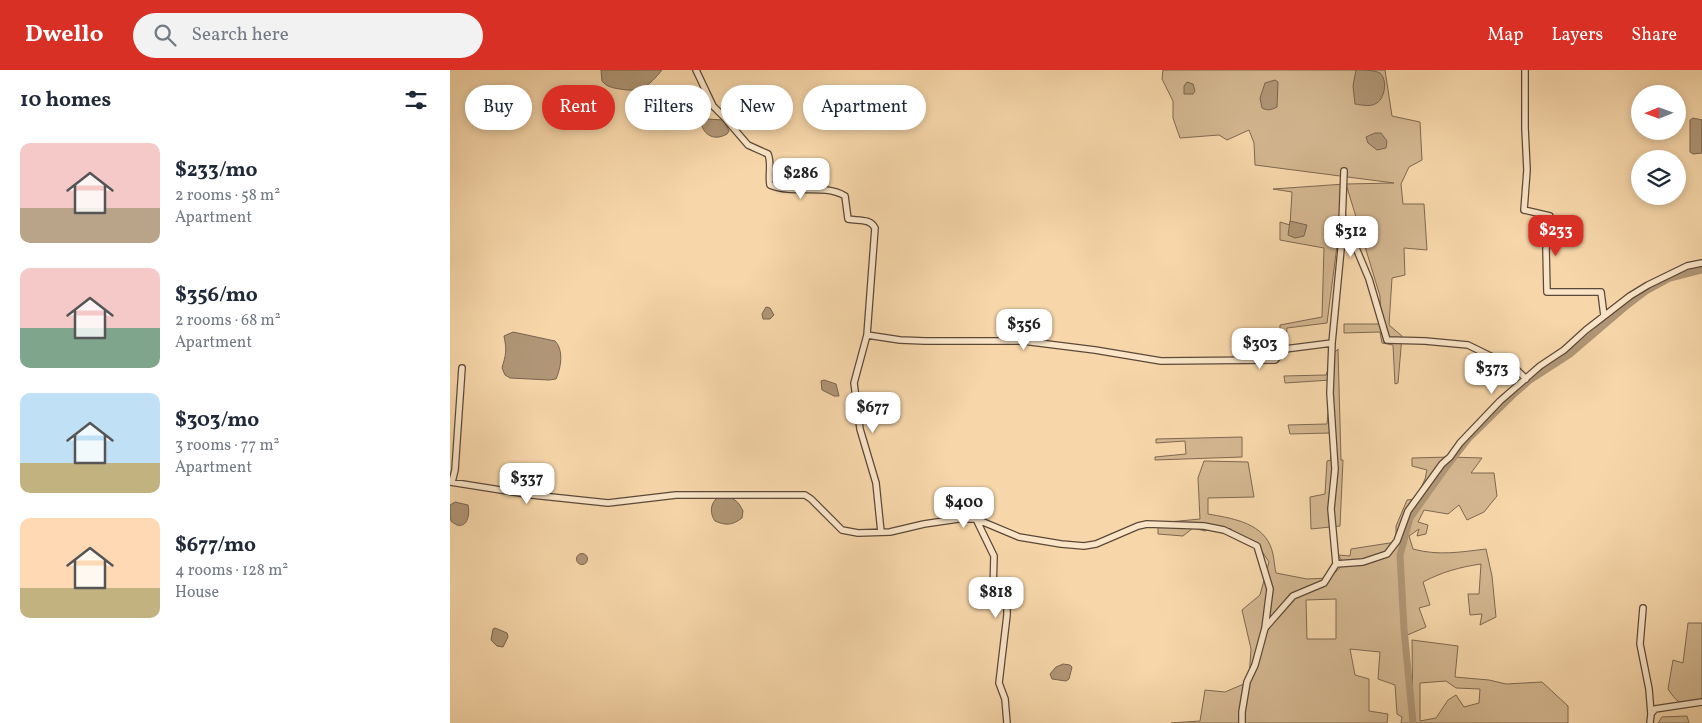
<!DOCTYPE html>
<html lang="en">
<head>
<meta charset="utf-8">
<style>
	body { margin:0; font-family:Vollkorn,serif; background:#f2f2f3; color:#1f2937; height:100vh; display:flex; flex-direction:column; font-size:19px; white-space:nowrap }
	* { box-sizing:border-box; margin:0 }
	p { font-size:16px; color:#747a83 }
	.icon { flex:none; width:28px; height:28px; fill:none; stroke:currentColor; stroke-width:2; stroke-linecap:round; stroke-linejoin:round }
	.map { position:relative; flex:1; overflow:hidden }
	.panel { display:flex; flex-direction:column; background:#fff; width:450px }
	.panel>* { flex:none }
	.banner { position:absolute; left:15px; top:15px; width:475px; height:45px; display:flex; gap:10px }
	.needle { width:32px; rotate:269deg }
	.controls { position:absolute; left:1181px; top:15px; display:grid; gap:10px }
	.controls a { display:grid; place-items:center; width:55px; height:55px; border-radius:50%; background:#fff; box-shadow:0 2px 8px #0003; font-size:25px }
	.price { position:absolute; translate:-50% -42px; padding:0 11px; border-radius:10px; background:#fff; color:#222; font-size:16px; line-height:32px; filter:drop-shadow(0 1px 2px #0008) }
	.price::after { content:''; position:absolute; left:50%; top:30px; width:15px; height:11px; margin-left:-8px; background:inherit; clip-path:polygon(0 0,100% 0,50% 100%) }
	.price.selected { background:#d93025; color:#fff }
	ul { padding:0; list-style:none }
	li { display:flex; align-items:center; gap:15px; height:125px; padding:0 20px }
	li span { display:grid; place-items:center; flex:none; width:140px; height:100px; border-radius:10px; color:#555 }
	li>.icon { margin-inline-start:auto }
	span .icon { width:60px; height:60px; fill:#fffc; stroke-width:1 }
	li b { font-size:21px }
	h2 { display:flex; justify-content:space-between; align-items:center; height:60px; padding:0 20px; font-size:21px }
	.tag { padding:0 18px; border-radius:22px; background:#fff; box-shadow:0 2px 8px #0003; font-size:18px; line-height:45px }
	.tag.selected { background:#d93025; color:#fff }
	header { display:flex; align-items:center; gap:30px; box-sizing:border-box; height:70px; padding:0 25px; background:#d93025; color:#fff }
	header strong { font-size:24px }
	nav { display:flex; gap:28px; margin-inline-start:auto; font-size:18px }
	.search { width:350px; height:45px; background:#f2f2f3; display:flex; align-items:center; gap:12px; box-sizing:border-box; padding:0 18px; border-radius:28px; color:#747a83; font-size:19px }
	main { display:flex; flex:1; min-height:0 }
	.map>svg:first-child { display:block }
	.green { fill:#d4b790; stroke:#7e6851; fill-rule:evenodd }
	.water { fill:#b09676; stroke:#79644e }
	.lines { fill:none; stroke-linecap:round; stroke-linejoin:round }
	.canal { stroke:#b09676; stroke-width:7 }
	.minor-casing { stroke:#5b4838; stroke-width:8 }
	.minor { stroke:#fae5c8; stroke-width:5.5 }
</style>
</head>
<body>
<header>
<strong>Dwello</strong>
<div class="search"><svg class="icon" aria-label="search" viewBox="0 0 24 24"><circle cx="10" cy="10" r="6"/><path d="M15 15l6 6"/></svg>Search here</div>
<nav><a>Map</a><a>Layers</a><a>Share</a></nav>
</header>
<main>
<section class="panel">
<h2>10 homes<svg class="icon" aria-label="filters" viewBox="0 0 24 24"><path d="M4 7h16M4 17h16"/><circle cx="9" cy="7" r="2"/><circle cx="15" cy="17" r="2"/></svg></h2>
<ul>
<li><span style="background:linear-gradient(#f6c9c9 65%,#b9a48a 0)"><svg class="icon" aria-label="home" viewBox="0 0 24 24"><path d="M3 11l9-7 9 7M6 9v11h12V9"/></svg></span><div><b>$233/mo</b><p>2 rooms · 58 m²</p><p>Apartment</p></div></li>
<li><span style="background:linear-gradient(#f6c9c9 60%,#7fa58c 0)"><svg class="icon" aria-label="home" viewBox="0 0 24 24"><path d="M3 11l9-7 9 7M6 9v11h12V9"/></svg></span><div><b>$356/mo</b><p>2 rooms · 68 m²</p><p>Apartment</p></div></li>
<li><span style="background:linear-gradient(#bfe0f5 70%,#c2b280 0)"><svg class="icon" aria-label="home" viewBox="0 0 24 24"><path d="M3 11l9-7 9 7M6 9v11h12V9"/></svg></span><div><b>$303/mo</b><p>3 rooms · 77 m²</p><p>Apartment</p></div></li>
<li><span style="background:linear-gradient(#ffd9b3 70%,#c2b280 0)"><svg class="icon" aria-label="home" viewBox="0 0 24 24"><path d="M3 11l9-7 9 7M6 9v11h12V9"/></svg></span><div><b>$677/mo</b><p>4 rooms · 128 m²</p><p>House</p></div></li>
</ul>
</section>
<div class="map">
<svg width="1252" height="653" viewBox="0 0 1252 653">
	<rect width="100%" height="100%" fill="#f7d7aa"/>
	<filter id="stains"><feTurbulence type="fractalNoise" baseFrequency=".004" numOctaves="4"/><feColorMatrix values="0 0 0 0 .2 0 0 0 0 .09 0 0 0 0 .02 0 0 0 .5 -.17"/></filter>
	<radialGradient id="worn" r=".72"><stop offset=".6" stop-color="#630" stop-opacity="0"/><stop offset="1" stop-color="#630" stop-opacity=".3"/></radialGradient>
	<!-- green -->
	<path class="green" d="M 713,0 L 935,0 L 942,46 L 970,52 L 972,90 L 959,97 L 951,114 L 953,134 L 974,134 L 977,180 L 954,178 L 955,205 L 942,208 L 939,255 L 952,266 L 948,313 L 945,314 L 943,275 L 932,273 L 930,262 L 894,263 L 894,254 L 931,254 L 930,226 L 896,114 L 944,113 L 805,95 L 804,73 L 799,60 L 777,70 L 769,65 L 730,68 L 723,48 L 723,31 L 712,9 Z
		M 895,114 L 877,253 L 837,258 L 836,272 L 830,272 L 830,255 L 872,247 L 874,178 L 830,170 L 830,152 L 840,155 L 842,122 L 823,119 Z
		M 888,279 L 891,390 L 893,390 L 890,456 L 861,459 L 860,427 L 875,424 L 877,391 L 881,390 L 880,363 L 840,364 L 838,355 L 877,354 L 881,310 L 835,313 L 834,306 L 876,305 L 884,283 Z
		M 792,367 L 792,387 L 705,390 L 705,387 L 736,384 L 735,371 L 706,373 L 706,369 Z
		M 1000,387 L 1032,388 L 1021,403 L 1044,403 L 1047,426 L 1034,442 L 1017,450 L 1009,435 L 998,444 L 974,440 L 968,452 L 978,455 L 976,464 L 967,466 L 969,459 L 959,466 L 963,479 C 988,486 1011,482 1036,479 L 1042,506 L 1046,547 L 1030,555 L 1032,544 L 1020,545 L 1018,524 L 1029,524 L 1031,494 C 1010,497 992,502 973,512 L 980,535 L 969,538 L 976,557 L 955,566 L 963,651 L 962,570 L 1008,576 L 1005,607 L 1039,610 L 1056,614 L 1092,612 L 1118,636 L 1118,653 L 951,653 L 952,647 L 947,644 L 945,615 L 928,609 L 930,582 L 900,579 L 905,605 L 919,609 L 919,641 L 938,644 L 937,653 L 792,653 L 799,608 L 801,579 L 792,540 L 810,525 L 819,492 L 807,474 L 792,470 L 781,459 L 765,456 L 755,461 L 743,458 L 733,466 L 708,464 L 708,453 L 750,449 L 748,408 L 754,391 L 798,392 L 804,427 L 758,428 L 758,444 C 780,448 810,452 820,475 C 824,483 824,494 826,503 L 857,509 L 879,508 L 894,494 L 888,485 L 900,486 L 901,479 L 946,472 L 946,456 L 957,430 L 966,429 L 975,409 L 977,400 L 962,396 L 962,388 ZM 886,529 L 886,569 L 857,569 L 856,530 ZM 996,611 L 1006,618 L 1030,619 L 1029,633 L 1014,637 L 1006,625 L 998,630 L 986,648 L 970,651 L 970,613 Z
		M 1238,553 L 1252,553 L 1252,632 C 1233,635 1229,636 1218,619 L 1223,590 L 1233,593 Z
		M 796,613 L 790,653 L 721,653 L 750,651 L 755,620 L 775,622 Z
		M 1237,646 L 1239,653 L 1208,653 L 1212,647 Z"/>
	<!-- water -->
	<path class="water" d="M 151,0 L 212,0 C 199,16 191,23 170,19 C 163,18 157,17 152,11 Z
		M 906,0 C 914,0 924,0 930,3 C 938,10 935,30 925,34 C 919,37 912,35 905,34 L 903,16 Z
		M 825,10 L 828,12 L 827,37 C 821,40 818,41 812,38 L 810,28 L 815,13 Z
		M 737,12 L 743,14 L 745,21 L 743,24 L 734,24 L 734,16 Z
		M 1243,48 L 1252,50 L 1252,83 L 1243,84 L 1240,82 L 1240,50 Z
		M 256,49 L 274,50 L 279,61 L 277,64 C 265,71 254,66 251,53 L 253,50 Z
		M 925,63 L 931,63 L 937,71 L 936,78 L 927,80 L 918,73 L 916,67 Z
		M 840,151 L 857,155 L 854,166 L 845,168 L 838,165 Z
		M 316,237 L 320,238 L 324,245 L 320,249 L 313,249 L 312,244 Z
		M 63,262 L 105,271 C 114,280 111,298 106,309 L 99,310 L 60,308 L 55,305 L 52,298 C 56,284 57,281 54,266 Z
		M 374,310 L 386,314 L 389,326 L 384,326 L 372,320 L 371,311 Z
		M 271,427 C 283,427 288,430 293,441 L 292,448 C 283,455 276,456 265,451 C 260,444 260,435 266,429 Z
		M 5,432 L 18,435 C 20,443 18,458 7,455 C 5,454 2,452 1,451 C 0,447 0,439 0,435 Z
		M126.5 489a5.5 5.5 0 1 1 11 0a5.5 5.5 0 1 1-11 0Z
		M 45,558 L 57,563 L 58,567 L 53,577 L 47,576 L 41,570 L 43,559 Z
		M 613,594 L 620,595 L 622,597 L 619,609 L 616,611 L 602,609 L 600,604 L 606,597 Z"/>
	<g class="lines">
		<!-- canal -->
		<path class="canal" d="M 963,653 L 954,559 L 950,485 L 960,448 L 997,396 L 1018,369 L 1063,325 L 1080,310 L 1120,284 L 1175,237 L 1196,221 L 1220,208 L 1252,200"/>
		<defs>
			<path id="minor" d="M 246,0 L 263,36 L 274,47 L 298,75 L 318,84 C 322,94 318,105 320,115 C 344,125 373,113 395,126 L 398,149 C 408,151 420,148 425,158 L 417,265 L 404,313 L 410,359 L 426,413 L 431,462
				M 1075,0 L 1075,58 L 1077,100 L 1074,140 L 1100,146 L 1101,151 L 1096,179 L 1097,222 L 1151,222 L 1154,246
				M 893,147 L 919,209 L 937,270 L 975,271 L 1018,275 L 1065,298 L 1076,309
				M 417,265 L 450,270 L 475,271 L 573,271 L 645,280 L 711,291 L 825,290 L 835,279 L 882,273
				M 0,412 L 82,425 L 158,433 L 226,425 L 355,425 L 361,429 L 392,460 L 408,463 L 440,462 L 474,454 L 508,449 L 526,449 L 569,467 L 611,474 L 634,476 L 646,474 L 688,456 L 697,454 L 754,456 L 774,460 L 807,476 L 820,519 L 815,558 L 805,595 L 797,612 L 792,642 L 792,653
				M 2,412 L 5,400 L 12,298
				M 526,449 L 544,486 L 543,522 L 557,529 L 557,545 L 549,613 L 555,629 L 557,653
				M 886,494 L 913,492 L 937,484 L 947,471 L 958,441 L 992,394 L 1000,387 L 1010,373 L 1050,331 L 1090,296 L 1114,280 L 1136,260 L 1180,226 L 1198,215 L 1237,196 L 1252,193
				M 1193,538 L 1190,574 L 1199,619 L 1201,644
				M 815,558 L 843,526 L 874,513 L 886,494 L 881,439 L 885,399 L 880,323 L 882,273 L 891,179 L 894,101
				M 1200,653 L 1201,644 L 1205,639 L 1252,632"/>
		</defs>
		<!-- minor casing -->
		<use href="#minor" class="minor-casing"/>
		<!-- minor -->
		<use href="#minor" class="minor"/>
	</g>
	<rect width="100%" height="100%" filter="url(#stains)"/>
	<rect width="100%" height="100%" fill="url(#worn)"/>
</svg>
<div class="controls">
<a><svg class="needle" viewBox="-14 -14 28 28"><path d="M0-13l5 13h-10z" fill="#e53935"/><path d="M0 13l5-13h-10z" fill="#747a83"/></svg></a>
<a><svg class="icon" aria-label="layers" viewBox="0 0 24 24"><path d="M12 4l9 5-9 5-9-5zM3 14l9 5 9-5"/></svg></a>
</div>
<b class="price" style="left:351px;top:130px">$286</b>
<b class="price selected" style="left:1106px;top:187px">$233</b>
<b class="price" style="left:901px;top:188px">$312</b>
<b class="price" style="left:574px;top:281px">$356</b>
<b class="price" style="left:810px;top:300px">$303</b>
<b class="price" style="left:1042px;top:325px">$373</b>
<b class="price" style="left:423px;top:364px">$677</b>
<b class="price" style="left:77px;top:435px">$337</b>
<b class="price" style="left:514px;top:459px">$400</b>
<b class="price" style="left:546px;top:549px">$818</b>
<div class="banner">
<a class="tag">Buy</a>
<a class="tag selected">Rent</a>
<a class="tag">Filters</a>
<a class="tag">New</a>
<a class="tag">Apartment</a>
</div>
</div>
</main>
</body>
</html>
